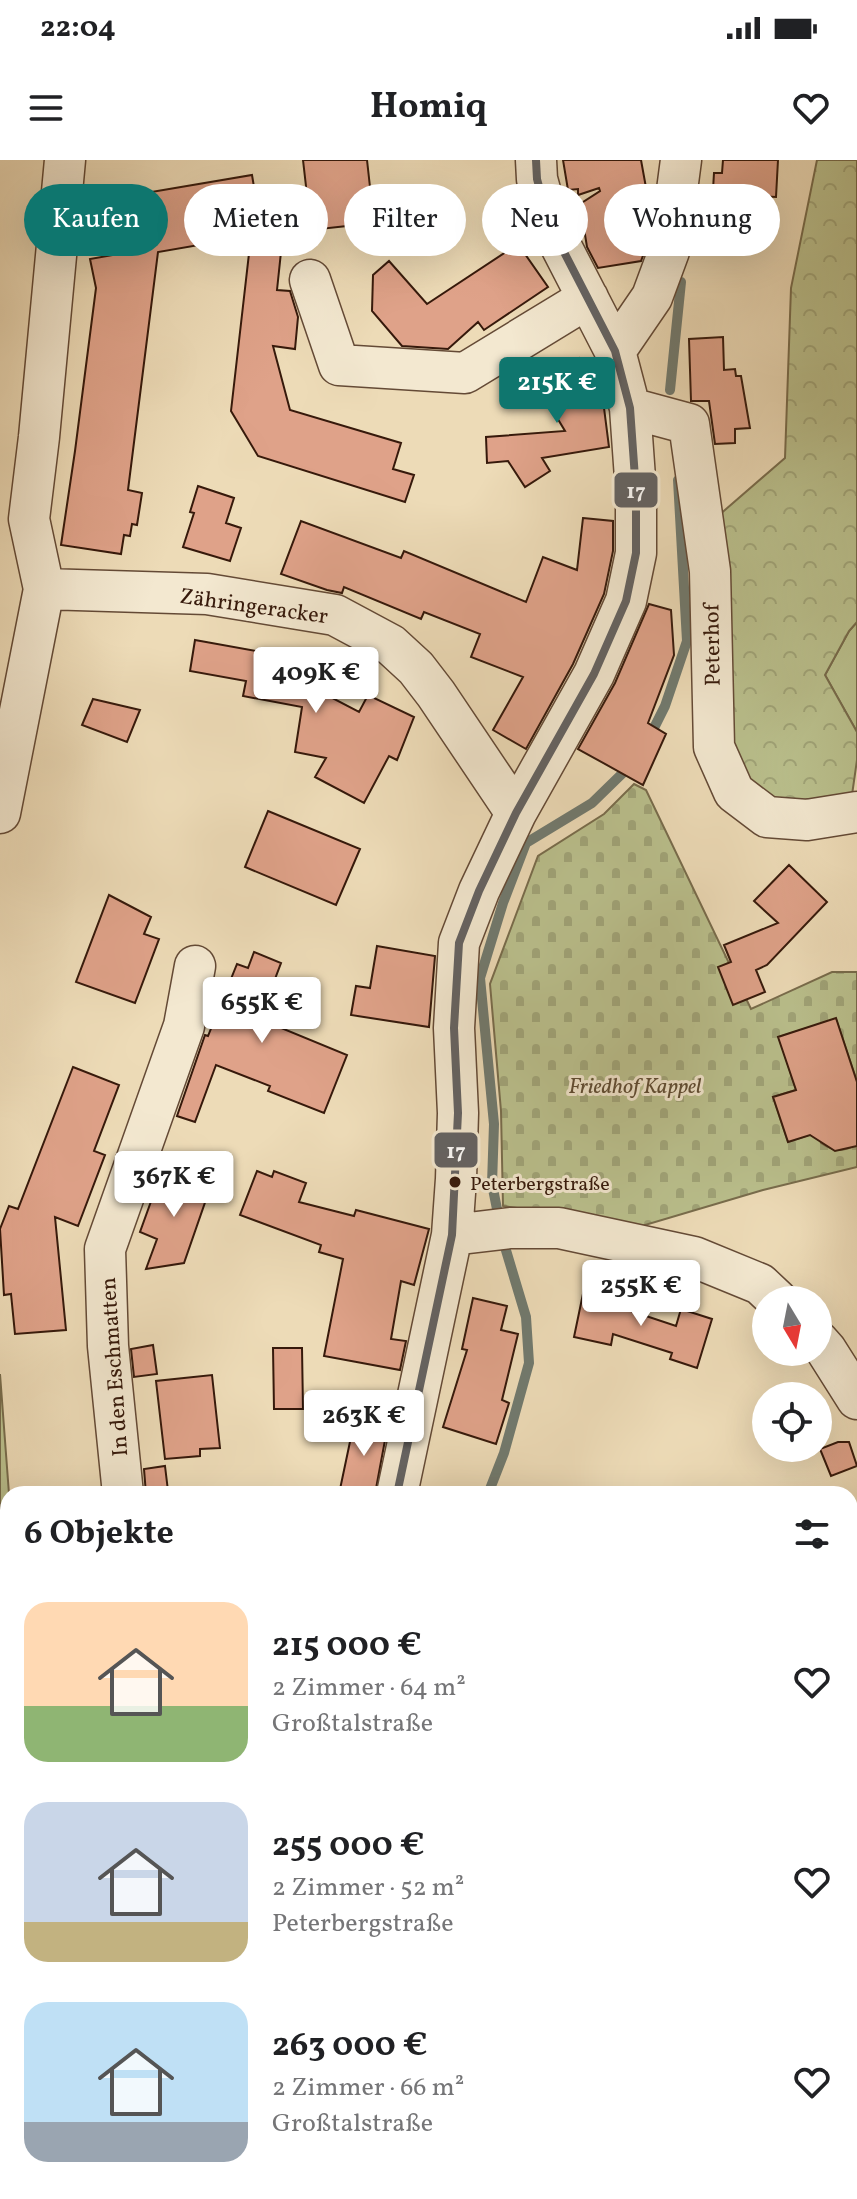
<!DOCTYPE html>
<html lang="de">
<head>
<meta charset="utf-8">
<style>
	body { margin:0; font-family:Vollkorn,serif; background:#f2f2f2; color:#202124; height:100vh; display:flex; flex-direction:column; font-size:30px; white-space:nowrap }
	* { box-sizing:border-box; margin:0 }
	p { font-size:26px; color:#757577 }
	.icon { flex:none; width:44px; height:44px; fill:none; stroke:currentColor; stroke-width:2; stroke-linecap:round; stroke-linejoin:round }
	.map { position:relative; flex:1; overflow:hidden }
	.sheet { position:absolute; left:0px; top:1326px; width:858px; height:714px; display:flex; flex-direction:column; background:#fff; border-radius:24px 24px 0 0; box-shadow:0 8px 32px #0002 }
	.sheet>* { flex:none }
	.guide { position:absolute; left:24px; top:24px; width:810px; height:72px; display:flex; gap:16px }
	.needle { width:52px; rotate:170deg }
	.controls { position:absolute; left:752px; top:1126px; display:grid; gap:16px }
	.controls a { display:grid; place-items:center; width:80px; height:80px; border-radius:50%; background:#fff; box-shadow:0 8px 32px #0002; font-size:40px }
	.price { position:absolute; translate:-50% -68px; padding:0 18px; border-radius:8px; background:#fff; color:#222; font-size:26px; line-height:52px; filter:drop-shadow(0 2px 4px #0008) }
	.price::after { content:''; position:absolute; left:50%; top:48px; width:24px; height:18px; margin-left:-12px; background:inherit; clip-path:polygon(0 0,100% 0,50% 100%) }
	.price.active { background:#0f766e; color:#fff }
	ul { padding:0; list-style:none }
	li { display:flex; align-items:center; gap:24px; height:200px; padding:0 24px }
	li span { display:grid; place-items:center; flex:none; width:224px; height:160px; border-radius:24px; color:#555 }
	li>.icon { margin-inline-start:auto }
	span .icon { width:96px; height:96px; fill:#fffc; stroke-width:1 }
	li b { font-size:34px }
	h2 { display:flex; justify-content:space-between; align-items:center; height:96px; padding:0 24px; font-size:34px }
	.tag { padding:0 28px; border-radius:36px; background:#fff; box-shadow:0 8px 32px #0002; font-size:28px; line-height:72px }
	.tag.active { background:#0f766e; color:#fff }
	.status { display:flex; justify-content:space-between; align-items:center; height:56px; padding:0 40px; background:#fff; direction:ltr }
	.status svg { height:22px; fill:currentColor }
	header { display:flex; justify-content:space-between; align-items:center; height:104px; padding:0 24px; background:#fff; font-size:36px; font-weight:700 }
	.map>svg:first-child { display:block }
	.grass { fill:#bac08d; stroke:#786c4c; stroke-width:2 }
	.forest { fill:url(#forest-crowns); stroke:#786c4c; stroke-width:2 }
	.cemetery { fill:url(#cemetery-stones); stroke:#786c4c; stroke-width:2 }
	.lines { fill:none; stroke-linecap:round; stroke-linejoin:round }
	.stream { stroke:#717a6f; stroke-width:10 }
	.building { fill:#dfa289; stroke:#36190b; stroke-width:2 }
	.minor-casing { stroke:#644a36; stroke-width:43 }
	.minor { stroke:#f3e8d0; stroke-width:40 }
	.bus-1-casing { stroke:#f3e8d0; stroke-width:14 }
	.bus-1 { stroke:#646363; stroke-width:8 }
	.bus-dot { fill:#36190b; stroke:#f3e8d0; stroke-width:3 }
	.labels { text-anchor:middle; stroke-width:6; stroke-linejoin:round; paint-order:stroke }
	.bus-label { font-size:20px; fill:#36190b; stroke:#f3e8d0; text-anchor:start }
	.street-label { font-size:22px; fill:#36190b; stroke:#f3e8d0 }
	.park-label { font-size:22px; font-style:italic; fill:#5e4b32; stroke:#f3e8d0 }
	.line-badge { stroke:#f3e8d0; stroke-width:3 }
	.badge-label { font-size:22px; text-anchor:middle; font-weight:bold; fill:#fff }
</style>
</head>
<body>
<div class="status"><b>22:04</b><svg viewBox="0 0 49 12"><path d="M0 12V9h3v3zM5 12V6h3v6zM10 12V3h3v9zM15 12V0h3v12zM26 1h20v11H26zM47 4h2v5h-2z"/></svg></div>
<header><svg class="icon" aria-label="menu" viewBox="0 0 24 24"><path d="M4 6h16M4 12h16M4 18h16"/></svg>Homiq<svg class="icon" aria-label="heart" viewBox="0 0 24 24"><path d="M12 20l-8-8c-3-5 5-10 8-4 3-6 11-1 8 4z"/></svg></header>
<div class="map">
<svg width="857" height="2039" viewBox="0 0 857 2039">
	<defs>
		<pattern id="forest-crowns" width="20" height="18" patternUnits="userSpaceOnUse" patternTransform="scale(2)"><rect width="20" height="18" fill="#bac08d"/><path d="M2 6a3 3 0 1 1 6 0M12 15a3 3 0 1 1 6 0" fill="none" stroke="#a0a478"/></pattern>
		<pattern id="cemetery-stones" width="16" height="16" patternUnits="userSpaceOnUse" patternTransform="scale(2)"><rect width="16" height="16" fill="#bac08d"/><path d="M2 7V4a2 2 0 0 1 4 0v3zM10 15v-3a2 2 0 0 1 4 0v3z" fill="#a0a478"/></pattern>
	</defs>
	<rect width="100%" height="100%" fill="#eddbb7"/>
	<filter id="stains"><feTurbulence type="fractalNoise" baseFrequency=".0025" numOctaves="4"/><feColorMatrix values="0 0 0 0 .2 0 0 0 0 .09 0 0 0 0 .02 0 0 0 .5 -.17"/></filter>
	<radialGradient id="worn" r=".72"><stop offset=".6" stop-color="#630" stop-opacity="0"/><stop offset="1" stop-color="#630" stop-opacity=".3"/></radialGradient>
	<!-- grass -->
	<path class="grass" d="M 857,462 L 857,572 L 825,515 L 849,471 Z
		M 0,1214 L 9,1334 L 8,1366 L 0,1370 Z"/>
	<!-- forest -->
	<path class="forest" d="M 817,0 L 857,0 L 857,462 L 849,471 L 825,515 L 857,572 L 857,600 L 852,635 L 764,644 L 724,599 L 718,356 L 785,298 L 791,128 Z"/>
	<!-- cemetery -->
	<path class="cemetery" d="M 634,624 L 646,630 L 751,849 L 832,812 L 857,812 L 857,922 L 836,859 L 779,877 L 796,930 L 773,937 L 788,982 L 818,972 L 821,983 C 834,992 844,992 857,984 L 857,1007 L 763,1030 L 635,1068 L 561,1054 L 503,1046 L 501,951 L 490,824 L 538,696 L 604,654 Z"/>
	<g class="lines">
		<!-- stream -->
		<path class="stream" d="M 670,230 L 681,122
			M 650,576 L 665,546 L 687,481 L 678,320
			M 497,1049 L 492,1024 L 494,964 L 480,818 L 503,743 L 526,683 L 592,643 L 630,606
			M 488,1334 L 504,1293 L 529,1203 L 526,1157 L 505,1087
			M 274,2039 L 277,2032"/>
	</g>
	<!-- building -->
	<path class="building" d="M 303,0 L 367,0 L 374,63 L 311,70 Z
		M 563,0 L 641,0 L 651,55 L 647,85 L 641,101 L 598,108 L 587,87 L 580,44 L 600,31 L 599,28 L 578,35 L 578,29 L 568,30 Z
		M 723,0 L 778,0 L 776,37 L 758,36 L 755,82 L 710,80 L 714,13 L 722,13 Z
		M 252,15 L 255,33 L 308,70 L 283,73 L 277,130 L 290,131 L 298,157 L 295,189 L 273,186 L 290,250 L 401,283 L 393,309 L 414,315 L 405,342 L 258,296 L 231,251 L 251,76 L 158,92 L 128,330 L 142,333 L 137,365 L 132,364 L 130,376 L 124,375 L 121,394 L 61,385 L 75,291 L 96,128 L 90,99 L 113,95 L 104,40 Z
		M 518,84 L 548,127 L 484,170 L 478,162 L 448,189 L 402,186 L 372,151 L 373,115 L 389,101 L 427,144 Z
		M 723,177 L 724,210 L 735,209 L 736,216 L 741,216 L 750,268 L 735,269 L 735,283 L 715,284 L 709,241 L 691,241 L 689,179 Z
		M 579,198 L 603,240 L 609,287 L 542,298 L 550,311 L 525,327 L 508,301 L 487,303 L 486,277 L 565,271 L 535,221 Z
		M 198,326 L 234,338 L 226,363 L 241,368 L 230,401 L 183,387 L 194,353 L 190,352 Z
		M 583,358 L 613,361 L 613,391 L 604,434 L 573,504 L 526,589 L 493,570 L 523,517 L 471,497 L 480,474 L 424,452 L 421,459 L 344,427 L 342,433 L 327,430 L 281,414 L 301,361 L 401,398 L 404,391 L 526,442 L 543,397 L 577,410 Z
		M 649,444 L 671,450 L 674,495 L 648,563 L 666,574 L 643,625 L 578,589 L 615,523 Z
		M 195,480 L 317,502 L 313,528 L 359,552 L 368,535 L 414,557 L 397,600 L 389,596 L 364,643 L 315,617 L 326,598 L 295,592 L 302,547 L 243,536 L 246,521 L 190,511 Z
		M 93,539 L 140,550 L 127,582 L 82,565 Z
		M 268,651 L 360,689 L 336,745 L 245,707 Z
		M 789,705 L 827,742 L 767,805 L 756,810 L 765,832 L 733,845 L 718,807 L 731,802 L 724,785 L 778,763 L 754,741 Z
		M 109,735 L 151,757 L 144,774 L 159,779 L 135,843 L 76,822 Z
		M 377,786 L 435,796 L 429,867 L 351,855 L 356,826 L 370,828 Z
		M 254,792 L 281,803 L 275,819 L 285,823 L 269,863 L 347,895 L 324,953 L 268,931 L 270,926 L 216,905 L 195,962 L 177,956 L 205,875 L 208,876 L 237,804 L 248,808 Z
		M 836,858 L 857,922 L 857,986 L 835,991 L 810,975 L 788,982 L 773,937 L 796,930 L 778,877 Z
		M 73,907 L 119,925 L 94,991 L 105,995 L 78,1066 L 55,1057 L 66,1170 L 15,1174 L 11,1134 L 4,1135 L 0,1069 L 9,1046 L 18,1049 Z
		M 162,1011 L 210,1028 L 184,1103 L 146,1109 L 157,1079 L 140,1072 Z
		M 257,1011 L 272,1017 L 274,1011 L 306,1023 L 299,1042 L 354,1056 L 356,1050 L 429,1069 L 414,1125 L 401,1121 L 391,1179 L 406,1181 L 400,1210 L 324,1196 L 343,1099 L 319,1092 L 321,1085 L 240,1055 Z
		M 584,1129 L 621,1136 L 619,1147 L 676,1166 L 681,1149 L 712,1159 L 697,1208 L 670,1199 L 672,1193 L 613,1174 L 611,1185 L 574,1177 Z
		M 473,1138 L 507,1146 L 501,1170 L 518,1174 L 502,1240 L 509,1243 L 496,1284 L 443,1267 L 467,1190 L 462,1189 Z
		M 153,1185 L 157,1214 L 134,1217 L 131,1189 Z
		M 273,1188 L 302,1188 L 303,1249 L 274,1249 Z
		M 212,1215 L 220,1288 L 200,1289 L 200,1296 L 165,1299 L 156,1221 Z
		M 355,1258 L 388,1264 L 375,1334 L 339,1334 Z
		M 838,1282 L 849,1282 L 857,1306 L 831,1316 L 820,1289 Z
		M 165,1306 L 168,1331 L 146,1334 L 144,1309 Z"/>
	<g class="lines">
		<defs>
			<path id="minor" d="M 310,120 L 339,205 L 465,213 L 588,138
				M 615,191 L 652,137 L 669,91 L 681,0
				M 630,248 L 689,264 L 710,411 L 714,587 L 734,632 L 767,657 L 807,660 L 857,652
				M 44,429 L 207,434 L 335,455 L 391,485 L 416,508 L 436,534 L 516,653
				M 0,653 L 44,429 L 29,359 L 39,277 L 65,0
				M 452,1075 L 510,1068 L 559,1068 L 694,1097 L 760,1124 L 777,1140
				M 818,1181 L 826,1190 L 857,1239
				M 123,1334 L 108,1186 L 105,1089 L 184,866 L 195,806
				M 397,1334 L 452,1075 L 456,1019 L 458,953 L 454,868 L 459,783 L 479,731 L 516,653 L 594,514 L 626,441 L 636,393 L 636,332 L 630,248 L 615,191 L 549,63 L 537,19 L 536,0
				M 0,1564 L 8,1554
				M 12,2032 L 23,2035 L 89,2032
				M 112,2032 L 128,2039
				M 708,2032 L 709,2039
				M 221,2039 L 223,2032
				M 332,2039 L 335,2032"/>
		</defs>
		<!-- minor casing -->
		<use href="#minor" class="minor-casing"/>
		<!-- minor -->
		<use href="#minor" class="minor"/>
		<defs>
			<path id="bus-1" d="M 397,1334 L 452,1075 L 458,953 L 454,868 L 459,783 L 479,731 L 516,653 L 594,514 L 626,441 L 636,393 L 636,332 L 630,248 L 615,191 L 549,63 L 537,19 L 536,0"/>
		</defs>
		<!-- bus-1 casing -->
		<use href="#bus-1" class="bus-1-casing"/>
		<!-- bus-1 -->
		<use href="#bus-1" class="bus-1"/>
	</g>
	<!-- markers -->
	<circle class="bus-dot" cx="455" cy="1022" r="7"/>
	<g class="labels">
		<!-- bus labels -->
		<g class="bus-label">
			<text x="470" y="1030">Peterbergstraße</text>
		</g>
		<!-- street labels -->
		<g class="street-label">
			<text transform="translate(254 445) rotate(8)" y="8">Zähringeracker</text>
			<text transform="translate(711 485) rotate(-91)" y="8">Peterhof</text>
			<text transform="translate(113 1207) rotate(-94)" y="8">In den Eschmatten</text>
		</g>
		<!-- park labels -->
		<g class="park-label">
			<text x="635" y="933">Friedhof Kappel</text>
		</g>
	</g>
	<g class="line-badge">
		<rect x="613" y="311" width="46" height="38" rx="8" fill="#646363"/>
		<rect x="433" y="971" width="46" height="38" rx="8" fill="#646363"/>
	</g>
	<g class="badge-label">
		<text x="636" y="338">17</text>
		<text x="456" y="998">17</text>
	</g>
	<rect width="100%" height="100%" filter="url(#stains)"/>
	<rect width="100%" height="100%" fill="url(#worn)"/>
</svg>
<div class="controls">
<a><svg class="needle" viewBox="-14 -14 28 28"><path d="M0-13l5 13h-10z" fill="#e53935"/><path d="M0 13l5-13h-10z" fill="#757577"/></svg></a>
<a><svg class="icon" aria-label="locate" viewBox="0 0 24 24"><circle cx="12" cy="12" r="6"/><path d="M12 2v4M12 18v4M2 12h4M18 12h4"/></svg></a>
</div>
<b class="price active" style="left:557px;top:265px">215K €</b>
<b class="price" style="left:316px;top:555px">409K €</b>
<b class="price" style="left:262px;top:885px">655K €</b>
<b class="price" style="left:174px;top:1059px">367K €</b>
<b class="price" style="left:641px;top:1168px">255K €</b>
<b class="price" style="left:364px;top:1298px">263K €</b>
<div class="guide">
<a class="tag active">Kaufen</a>
<a class="tag">Mieten</a>
<a class="tag">Filter</a>
<a class="tag">Neu</a>
<a class="tag">Wohnung</a>
</div>
<section class="sheet">
<h2>6 Objekte<svg class="icon" aria-label="filters" viewBox="0 0 24 24"><path d="M4 7h16M4 17h16"/><circle cx="9" cy="7" r="2"/><circle cx="15" cy="17" r="2"/></svg></h2>
<ul>
<li><span style="background:linear-gradient(#ffd9b3 65%,#8fb573 0)"><svg class="icon" aria-label="home" viewBox="0 0 24 24"><path d="M3 11l9-7 9 7M6 9v11h12V9"/></svg></span><div><b>215 000 €</b><p>2 Zimmer · 64 m²</p><p>Großtalstraße</p></div><svg class="icon" aria-label="heart" viewBox="0 0 24 24"><path d="M12 20l-8-8c-3-5 5-10 8-4 3-6 11-1 8 4z"/></svg></li>
<li><span style="background:linear-gradient(#c9d6e8 75%,#c2b280 0)"><svg class="icon" aria-label="home" viewBox="0 0 24 24"><path d="M3 11l9-7 9 7M6 9v11h12V9"/></svg></span><div><b>255 000 €</b><p>2 Zimmer · 52 m²</p><p>Peterbergstraße</p></div><svg class="icon" aria-label="heart" viewBox="0 0 24 24"><path d="M12 20l-8-8c-3-5 5-10 8-4 3-6 11-1 8 4z"/></svg></li>
<li><span style="background:linear-gradient(#bfe0f5 75%,#9aa5b1 0)"><svg class="icon" aria-label="home" viewBox="0 0 24 24"><path d="M3 11l9-7 9 7M6 9v11h12V9"/></svg></span><div><b>263 000 €</b><p>2 Zimmer · 66 m²</p><p>Großtalstraße</p></div><svg class="icon" aria-label="heart" viewBox="0 0 24 24"><path d="M12 20l-8-8c-3-5 5-10 8-4 3-6 11-1 8 4z"/></svg></li>
</ul>
</section>
</div>
</body>
</html>
